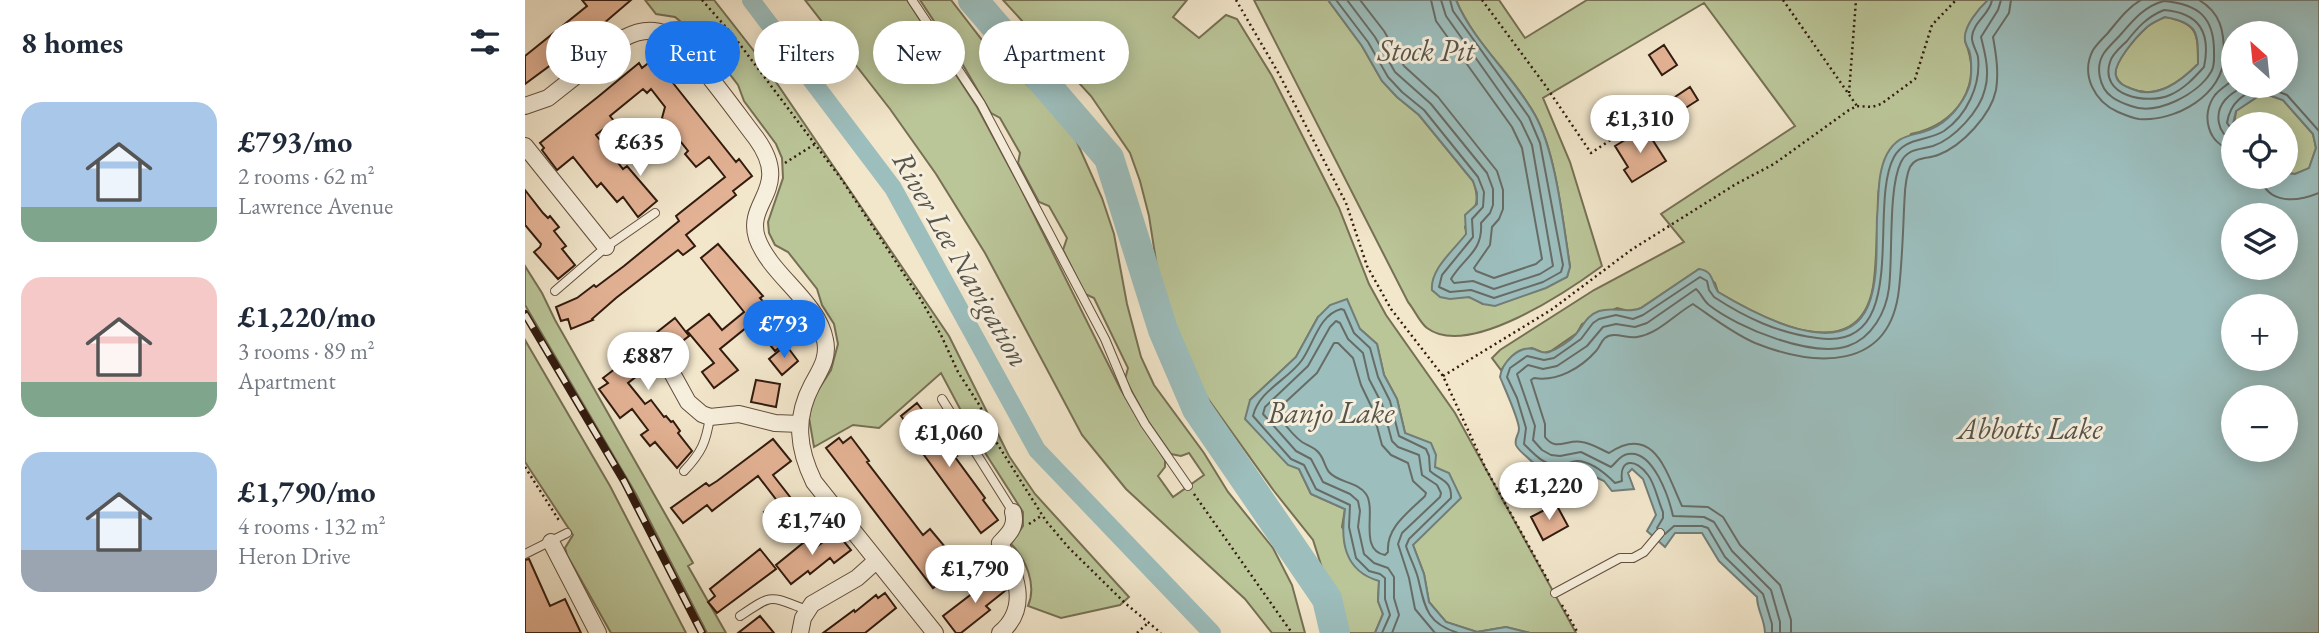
<!DOCTYPE html>
<html lang="en">
<head>
<meta charset="utf-8">
<style>
	body { margin:0; font-family:"EB Garamond",serif; background:#f2f2f3; color:#1f2937; height:100vh; display:flex; flex-direction:column; font-size:26px; white-space:nowrap }
	* { box-sizing:border-box; margin:0 }
	p { font-size:23px; color:#747a83 }
	.icon { flex:none; width:38px; height:38px; fill:none; stroke:currentColor; stroke-width:2; stroke-linecap:round; stroke-linejoin:round }
	.map { position:relative; flex:1; overflow:hidden }
	.sheet { display:flex; flex-direction:column; background:#fff; width:525px }
	.sheet>* { flex:none }
	.top-card { position:absolute; left:21px; top:21px; width:665px; height:63px; display:flex; gap:14px }
	.needle { width:46px; rotate:333deg }
	.controls { position:absolute; left:1696px; top:21px; display:grid; gap:14px }
	.controls a { display:grid; place-items:center; width:77px; height:77px; border-radius:50%; background:#fff; box-shadow:0 4px 18px #0003; font-size:35px }
	.price { position:absolute; translate:-50% -60px; padding:0 16px; border-radius:24px; background:#fff; color:#222; font-size:23px; line-height:46px; filter:drop-shadow(0 2px 4px #0008) }
	.price::after { content:''; position:absolute; left:50%; top:42px; width:21px; height:16px; margin-left:-10px; background:inherit; clip-path:polygon(0 0,100% 0,50% 100%) }
	.price.current { background:#1a73e8; color:#fff }
	ul { padding:0; list-style:none }
	li { display:flex; align-items:center; gap:21px; height:175px; padding:0 21px }
	li span { display:grid; place-items:center; flex:none; width:196px; height:140px; border-radius:21px; color:#555 }
	li>.icon { margin-inline-start:auto }
	span .icon { width:84px; height:84px; fill:#fffc; stroke-width:1 }
	li b { font-size:30px }
	h2 { display:flex; justify-content:space-between; align-items:center; height:84px; padding:0 21px; font-size:30px }
	.tag { padding:0 24px; border-radius:32px; background:#fff; box-shadow:0 4px 18px #0003; font-size:24px; line-height:63px }
	.tag.current { background:#1a73e8; color:#fff }
	main { display:flex; flex:1; min-height:0 }
	.map>svg:first-child { display:block }
	.green { fill:#bac598; stroke:#767054; stroke-width:2 }
	.water { fill:#9cbebd; stroke:#727d77; stroke-width:2; fill-rule:evenodd }
	.lines { fill:none; stroke-linecap:round; stroke-linejoin:round }
	.shore { stroke:#676c66; stroke-width:2 }
	.canal { stroke:#9cbebd; stroke-width:18 }
	.river { stroke:#9cbebd; stroke-width:30 }
	.building { fill:#e3b294; stroke:#321b0f; stroke-width:2 }
	.service-casing { stroke:#624e3e; stroke-width:10 }
	.minor-casing { stroke:#624e3e; stroke-width:18 }
	.path { stroke:#321b0f; stroke-width:2.5; stroke-dasharray:2 3.5; stroke-linecap:butt }
	.service { stroke:#f7efdd; stroke-width:8 }
	.minor { stroke:#f7efdd; stroke-width:16 }
	.rail-casing { stroke:#321b0f; stroke-width:8 }
	.rail { stroke:#f7efdd; stroke-width:5; stroke-dasharray:16; stroke-linecap:butt }
	.labels { text-anchor:middle; stroke-width:6; stroke-linejoin:round; paint-order:stroke }
	.water-label { font-size:30px; font-style:italic; fill:#57544c; stroke:#f7efdd }
</style>
</head>
<body>
<main>
<section class="sheet">
<h2>8 homes<svg class="icon" aria-label="filters" viewBox="0 0 24 24"><path d="M4 7h16M4 17h16"/><circle cx="9" cy="7" r="2"/><circle cx="15" cy="17" r="2"/></svg></h2>
<ul>
<li><span style="background:linear-gradient(#a9c7e8 75%,#7fa58c 0)"><svg class="icon" aria-label="home" viewBox="0 0 24 24"><path d="M3 11l9-7 9 7M6 9v11h12V9"/></svg></span><div><b>£793/mo</b><p>2 rooms · 62 m²</p><p>Lawrence Avenue</p></div></li>
<li><span style="background:linear-gradient(#f6c9c9 75%,#7fa58c 0)"><svg class="icon" aria-label="home" viewBox="0 0 24 24"><path d="M3 11l9-7 9 7M6 9v11h12V9"/></svg></span><div><b>£1,220/mo</b><p>3 rooms · 89 m²</p><p>Apartment</p></div></li>
<li><span style="background:linear-gradient(#a9c7e8 70%,#9aa5b1 0)"><svg class="icon" aria-label="home" viewBox="0 0 24 24"><path d="M3 11l9-7 9 7M6 9v11h12V9"/></svg></span><div><b>£1,790/mo</b><p>4 rooms · 132 m²</p><p>Heron Drive</p></div></li>
</ul>
</section>
<div class="map">
<svg width="1794" height="633" viewBox="0 0 1794 633">
	<rect width="100%" height="100%" fill="#f2e6cb"/>
	<filter id="stains"><feTurbulence type="fractalNoise" baseFrequency=".00286" numOctaves="4"/><feColorMatrix values="0 0 0 0 .2 0 0 0 0 .09 0 0 0 0 .02 0 0 0 .5 -.17"/></filter>
	<radialGradient id="worn" r=".72"><stop offset=".6" stop-color="#630" stop-opacity="0"/><stop offset="1" stop-color="#630" stop-opacity=".3"/></radialGradient>
	<!-- green -->
	<path class="green" d="M 120,0 L 189,0 L 236,60 L 424,336 L 484,456 L 510,494 L 604,597 L 595,605 L 536,618 L 503,606 C 512,585 501,559 486,544 L 498,526 L 498,512 L 450,437 L 416,373 L 354,428 L 328,425 L 289,447 L 284,418 L 288,398 L 306,370 L 313,344 L 309,324 L 297,305 L 292,289 L 263,252 L 250,245 L 244,233 L 243,222 L 258,178 L 257,158 L 251,144 L 219,101 L 213,85 L 180,42 L 150,17 L 131,14 Z
		M 280,0 L 382,0 L 452,107 L 495,187 L 596,390 L 640,460 L 640,467 L 633,476 L 648,497 L 679,475 L 664,453 L 656,456 L 646,454 L 623,421 L 600,379 L 603,368 L 569,298 L 560,294 L 538,250 L 542,238 L 524,206 L 514,202 L 493,163 L 495,153 L 475,118 L 466,113 L 438,65 L 395,0 L 426,0 L 464,49 L 522,103 L 536,118 L 551,140 L 577,198 L 589,234 L 602,304 L 616,357 L 629,385 L 679,453 L 703,492 L 748,548 L 767,585 L 780,633 L 747,633 L 720,599 L 601,489 L 557,435 L 460,253 L 411,174 L 365,109 Z
		M 478,0 L 662,0 L 648,17 L 674,38 L 701,15 L 712,19 L 747,76 L 814,208 L 844,284 L 861,315 L 930,413 L 1051,633 L 1005,633 L 981,627 L 952,632 L 921,622 L 904,602 L 899,574 L 888,545 L 910,467 L 880,433 L 872,399 L 859,375 L 852,344 L 835,329 L 793,317 L 771,357 L 725,400 L 774,469 L 786,494 L 820,509 L 817,527 L 854,581 L 853,601 L 858,614 L 850,633 L 818,633 L 788,540 L 749,491 L 671,382 L 653,352 L 639,312 L 624,216 L 615,181 L 605,153 L 566,96 Z
		M 729,0 L 803,0 L 837,46 L 857,81 L 872,97 L 894,115 L 948,181 C 956,202 950,209 940,227 L 942,234 L 930,250 L 907,290 C 920,300 927,297 942,297 C 947,297 953,301 958,304 L 1042,277 L 1045,266 C 1038,223 1031,152 1010,115 C 988,75 949,43 931,0 L 974,0 L 1000,38 L 1062,0 L 1463,0 L 1440,41 C 1459,86 1431,125 1386,134 C 1376,150 1362,167 1355,185 C 1352,193 1353,204 1353,212 C 1351,236 1352,263 1348,287 C 1333,371 1237,318 1193,292 L 1190,283 L 1174,269 L 1116,308 L 1108,312 L 1092,308 L 1057,324 L 1052,333 L 1026,351 L 1019,353 L 1007,348 L 995,351 L 987,356 L 976,370 L 967,358 L 975,350 L 1069,290 L 1159,242 L 1136,214 L 1270,126 L 1179,3 L 1018,98 L 1045,162 L 1077,266 C 1043,291 943,359 902,328 C 895,323 889,309 883,302 Z
		M 1640,17 C 1673,23 1673,33 1673,64 C 1656,81 1632,100 1607,89 C 1600,86 1594,84 1591,76 C 1587,64 1612,36 1621,28 C 1626,23 1634,20 1640,17 Z
		M 1738,93 L 1758,100 L 1788,134 L 1791,148 L 1784,169 L 1770,174 L 1761,173 L 1760,124 L 1709,124 L 1711,111 Z
		M 0,266 L 17,293 L 30,320 L 168,563 L 163,566 L 201,633 L 182,633 L 111,494 L 0,305 Z
		M 0,340 L 85,486 L 161,633 L 86,633 L 42,555 L 40,548 L 48,535 L 0,462 Z"/>
	<!-- water -->
	<path class="water" d="M 803,0 L 931,0 C 949,43 988,75 1010,115 C 1031,153 1038,223 1045,267 L 1042,277 L 1021,288 L 970,306 L 958,304 L 944,297 L 925,299 L 915,297 L 907,290 C 905,269 929,250 941,234 L 940,215 L 952,204 L 952,193 L 948,181 L 894,115 L 872,97 L 857,81 L 837,46 Z
		M 1463,0 L 1794,0 L 1794,633 L 1240,633 C 1240,620 1232,610 1232,597 L 1194,561 L 1177,533 L 1150,533 L 1140,547 L 1122,531 L 1131,515 L 1118,479 L 1107,469 L 1103,473 L 1109,489 L 1087,491 L 1079,481 L 1052,468 C 1033,474 1017,473 1002,457 C 999,454 993,450 991,445 C 989,438 994,435 994,429 C 994,419 979,387 975,377 C 977,363 993,345 1009,349 C 1015,351 1017,354 1024,352 C 1033,349 1045,341 1051,334 C 1059,325 1061,316 1074,311 C 1089,306 1102,314 1116,308 L 1174,269 C 1189,271 1186,282 1193,292 C 1228,313 1318,364 1343,306 C 1354,280 1351,245 1352,217 C 1354,197 1352,173 1362,154 C 1374,133 1387,137 1406,129 C 1423,122 1438,104 1444,87 C 1447,78 1447,59 1444,50 C 1443,49 1440,42 1440,40 C 1438,27 1454,8 1463,0 ZM 1640,17 C 1674,23 1673,33 1673,64 C 1656,81 1632,100 1607,89 C 1600,86 1593,84 1591,76 C 1587,64 1612,36 1621,28 C 1626,23 1634,20 1640,17 ZM 1708,33 L 1760,33 L 1760,86 L 1708,86 ZM 1738,93 L 1758,100 L 1788,134 L 1791,148 L 1784,168 L 1770,174 L 1761,173 L 1760,177 L 1708,177 L 1708,124 L 1711,111 ZM 1708,215 L 1760,215 L 1760,268 L 1708,268 ZM 1708,306 L 1760,306 L 1760,359 L 1708,359 ZM 1708,397 L 1760,397 L 1760,450 L 1708,450 Z
		M 822,299 L 835,329 L 852,344 L 859,375 L 872,399 L 880,433 L 906,443 L 911,455 L 910,467 L 924,473 L 936,498 L 888,545 L 899,574 L 904,602 L 921,622 L 952,632 L 981,627 L 1005,633 L 850,633 L 858,614 L 853,601 L 854,581 C 819,571 815,541 820,509 L 786,494 L 774,469 L 763,465 L 720,419 L 725,400 L 771,357 L 793,317 L 805,305 Z"/>
	<g class="lines">
		<!-- shore -->
		<path class="shore" d="M 811,0 L 843,42 L 863,77 L 877,92 L 899,110 L 953,177 L 959,192 L 958,207 L 947,219 L 948,237 L 917,275 L 914,287 L 925,292 L 946,290 L 969,298 L 1018,282 L 1036,272 L 1038,265 L 1015,143 L 1004,117 L 928,11 L 925,0
			M 822,0 L 850,37 L 870,72 L 906,104 L 962,173 L 968,189 L 968,205 L 965,213 L 956,223 C 958,252 939,257 926,279 L 929,283 L 948,281 L 969,289 L 1015,274 L 1028,266 L 1007,145 L 996,122 L 921,16 L 916,0
			M 835,0 L 859,31 L 879,66 L 913,97 L 972,171 L 978,190 L 978,209 L 974,219 L 967,227 L 965,245 L 949,268 L 951,271 L 969,278 L 1011,264 L 1017,259 L 997,148 L 987,127 L 911,21 L 906,0
			M 1616,0 C 1602,8 1593,21 1582,34 C 1577,39 1572,44 1568,50 C 1555,75 1570,102 1593,112 C 1600,115 1607,118 1614,119 C 1650,122 1699,95 1699,55 C 1699,31 1696,13 1674,0
			M 1639,1 C 1673,4 1689,17 1689,51 C 1689,58 1690,66 1686,72 C 1673,94 1632,116 1606,106 C 1600,104 1592,101 1587,97 C 1574,88 1570,66 1579,53 C 1584,46 1591,40 1597,33 C 1609,19 1620,6 1639,1 Z
			M 1639,10 C 1675,13 1686,33 1679,67 C 1669,78 1659,89 1645,95 C 1622,105 1574,96 1585,62 C 1587,54 1596,47 1602,41 C 1613,27 1622,17 1639,10 Z
			M 1708,80 C 1702,85 1695,89 1690,95 C 1675,115 1683,145 1708,150
			M 1708,131 L 1702,123 C 1705,102 1719,93 1739,86 L 1762,95 L 1794,131
			M 1708,140 C 1692,134 1689,113 1700,100 C 1705,94 1712,90 1719,86
			M 1735,177 C 1743,205 1772,202 1794,193
			M 809,343 L 813,343 L 828,358 L 836,385 L 847,408 L 857,445 L 866,455 L 883,463 L 888,481 L 901,493 L 900,496 C 884,512 861,527 863,552 L 860,555 C 833,550 852,510 841,494 C 832,481 813,483 804,472 C 800,467 799,459 794,453 C 789,447 783,446 777,442 C 767,435 758,422 751,413 L 752,410 L 792,373 Z
			M 1132,528 L 1138,518 L 1138,512 C 1133,501 1130,484 1123,475 C 1111,458 1094,458 1097,481 L 1090,483 C 1081,474 1067,461 1052,461 C 1047,461 1041,465 1036,465 C 1020,467 1009,454 999,444 L 1001,428 L 992,398 L 982,377 L 985,368 L 1002,356 L 1019,360 L 1029,358 L 1056,339 L 1068,323 L 1074,319 L 1091,315 L 1108,319 L 1118,315 L 1175,277 L 1182,281 L 1184,290 L 1189,297 C 1221,318 1253,333 1292,338 C 1388,353 1342,206 1369,157 C 1380,137 1401,142 1419,131 C 1442,115 1456,85 1453,57 C 1452,51 1446,43 1447,37 C 1448,22 1465,14 1467,0
			M 1140,534 L 1149,526 L 1177,526 L 1183,528 L 1200,557 L 1238,594 L 1247,624 L 1247,633
			M 857,633 L 865,615 L 860,599 L 860,578 L 855,574 L 844,571 L 831,558 L 824,527 L 825,505 L 791,489 L 779,465 L 766,459 L 728,416 C 734,390 763,380 777,360 C 789,343 794,315 816,309 L 819,310 L 829,333 L 845,348 L 853,377 L 865,401 L 874,436 L 901,449 L 904,456 L 905,471 C 915,480 927,480 926,498 L 884,539 L 881,546 C 884,556 890,567 893,578 C 900,607 901,623 933,633
			M 867,633 L 874,615 L 869,598 L 869,577 L 863,568 L 849,563 L 839,554 L 833,527 L 835,511 L 833,501 L 825,494 L 798,482 L 786,459 L 771,451 L 738,414 L 740,407 L 783,366 L 805,327 L 811,321 L 815,323 L 823,339 L 838,353 L 844,379 L 857,404 L 867,441 L 873,447 L 894,455 L 897,475 L 912,485 L 916,493 L 915,497 L 877,533 L 873,544 L 884,578 L 890,609 L 910,633
			M 1255,633 L 1255,622 L 1246,590 L 1207,551 L 1189,522 L 1179,517 L 1148,516 C 1144,498 1128,449 1103,454 C 1095,455 1091,463 1086,467 L 1056,452 L 1035,456 L 1026,455 L 1017,450 L 1008,440 L 1010,426 L 992,374 L 1003,365 L 1018,369 L 1032,366 L 1062,346 L 1078,327 L 1091,324 L 1110,327 L 1122,323 L 1171,289 C 1176,293 1178,300 1184,305 C 1213,328 1287,358 1323,346 C 1347,338 1361,312 1364,288 C 1368,256 1363,188 1376,162 C 1383,148 1395,150 1408,146 C 1429,139 1455,111 1460,89 C 1465,72 1460,53 1456,37 L 1473,10 L 1476,0
			M 1266,633 L 1266,620 L 1255,585 L 1215,545 L 1198,517 L 1183,507 L 1157,506 C 1142,475 1130,422 1084,453 C 1075,449 1066,443 1057,442 C 1042,439 1031,452 1020,437 L 1020,424 L 1006,380 L 1009,378 C 1032,382 1056,368 1071,351 C 1075,347 1076,341 1080,338 C 1089,331 1102,339 1112,337 C 1133,334 1150,314 1168,304 C 1187,317 1207,333 1230,343 C 1290,367 1365,372 1374,289 C 1377,262 1378,235 1379,209 C 1380,196 1379,180 1385,167 C 1391,156 1403,159 1413,155 C 1437,146 1466,115 1471,90 C 1474,72 1471,54 1468,37 L 1484,13 L 1486,0"/>
		<!-- canal -->
		<path class="canal" d="M 226,0 L 368,188 L 512,450 L 687,633"/>
		<!-- river -->
		<path class="river" d="M 448,0 L 584,158 L 638,330 L 672,409 L 802,599 L 810,633"/>
	</g>
	<!-- building -->
	<path class="building" d="M 57,0 L 106,0 L 57,42 L 0,84 L 0,56 L 62,6 Z
		M 1139,45 L 1152,65 L 1137,75 L 1124,55 Z
		M 126,61 L 141,80 L 144,78 L 211,162 L 214,159 L 227,176 L 208,191 L 211,195 L 161,235 L 170,246 L 158,255 L 153,250 L 91,298 L 67,319 L 68,320 L 46,329 L 43,319 L 36,321 L 31,307 L 52,298 L 69,285 L 71,287 L 99,266 L 154,221 L 151,216 L 200,177 L 184,157 L 171,167 L 160,154 L 163,151 L 137,118 L 140,107 L 126,89 L 122,93 L 118,89 L 85,116 L 89,121 L 71,135 L 98,169 L 102,166 L 132,201 L 113,217 L 98,197 L 92,202 L 76,183 L 72,187 L 48,157 L 32,170 L 17,150 L 19,148 L 15,143 L 74,96 L 114,63 L 117,68 Z
		M 1165,87 L 1173,100 L 1134,125 L 1126,113 Z
		M 1120,128 L 1141,161 L 1107,182 L 1099,170 L 1103,167 L 1090,146 Z
		M 0,190 L 18,213 L 23,218 L 25,216 L 34,227 L 29,231 L 41,246 L 37,249 L 50,265 L 33,279 L 9,252 L 15,247 L 16,244 L 0,225 Z
		M 193,244 L 238,296 L 235,298 L 267,337 L 250,351 L 227,323 L 195,349 L 213,370 L 189,388 L 177,372 L 189,363 L 162,331 L 184,314 L 197,330 L 219,312 L 176,258 Z
		M 150,318 L 164,336 L 103,383 L 120,404 L 126,400 L 139,417 L 141,416 L 146,422 L 148,421 L 155,431 L 153,433 L 167,451 L 152,468 L 130,442 L 125,446 L 116,435 L 123,430 L 107,409 L 95,418 L 74,389 L 83,383 L 78,378 L 95,365 L 93,363 Z
		M 261,345 L 273,361 L 257,375 L 244,359 Z
		M 231,380 L 255,384 L 251,407 L 226,402 Z
		M 392,403 L 406,421 L 403,423 L 432,456 L 430,457 L 460,498 L 458,500 L 473,520 L 456,533 L 388,440 L 392,437 L 376,416 Z
		M 326,437 L 344,461 L 342,462 L 398,535 L 405,529 L 436,566 L 408,588 L 301,448 L 314,438 L 318,443 Z
		M 248,439 L 266,461 L 248,475 L 276,511 L 252,529 L 239,512 L 253,502 L 233,476 L 187,511 L 182,505 L 158,523 L 146,508 L 181,483 L 184,486 L 192,481 Z
		M 1031,504 L 1043,526 L 1018,540 L 1006,517 Z
		M 311,532 L 326,550 L 309,563 L 305,558 L 285,574 L 283,571 L 266,584 L 251,565 L 283,539 L 290,548 Z
		M 235,549 L 251,569 L 192,613 L 183,602 L 190,596 L 185,589 Z
		M 4,559 L 25,606 L 40,599 L 56,633 L 0,633 L 0,560 Z
		M 468,573 L 481,590 L 461,606 L 465,610 L 436,633 L 431,633 L 418,616 L 453,589 L 451,586 Z
		M 360,593 L 371,608 L 340,633 L 298,633 L 329,610 L 330,612 L 351,595 L 353,598 Z
		M 235,616 L 249,633 L 213,633 Z"/>
	<g class="lines">
		<defs>
			<path id="service" d="M 387,0 L 456,104 L 580,339 L 603,394 L 620,424 L 663,486
				M 30,291 L 81,247 L 130,213
				M 417,399 L 488,512
				M 159,471 C 177,452 181,442 185,417
				M 0,554 L 42,533
				M 1030,593 L 1095,558 L 1108,558 L 1119,552 L 1135,533
				M 215,616 C 249,593 244,596 282,610"/>
			<path id="minor" d="M 0,106 L 23,98 L 99,38 C 112,31 127,28 141,34 C 163,43 213,115 231,138 C 268,189 220,201 232,238 C 245,275 293,301 300,340 C 304,358 295,370 287,385 C 269,419 273,449 289,482 L 410,633
				M 0,146 L 81,247
				M 147,373 L 163,402 L 177,414 L 185,417 L 214,414 L 250,423 L 275,424
				M 26,542 L 73,633
				M 275,633 L 278,618 L 287,604 L 332,578 L 351,561
				M 475,633 C 506,607 490,573 475,543 C 484,534 492,526 488,512"/>
		</defs>
		<!-- service casing -->
		<use href="#service" class="service-casing"/>
		<!-- minor casing -->
		<use href="#minor" class="minor-casing"/>
		<!-- path -->
		<path class="path" d="M 177,0 L 207,34 L 317,180 L 396,300 L 416,335 L 433,372 L 455,406 L 468,437 L 521,521 L 544,548 L 600,603 L 636,633
			M 711,0 L 754,74 L 821,203 L 842,266 L 866,309 L 918,376 L 961,469 L 1025,584
			M 957,0 L 1020,85 L 1066,153 L 1117,119
			M 1258,0 L 1332,106
			M 1324,93 L 1331,0
			M 260,163 L 290,144
			M 918,376 L 1026,310 L 1106,250 L 1211,184 L 1249,164 L 1324,110 L 1332,106 L 1347,107 L 1356,104 L 1390,79 L 1407,25 L 1431,0
			M 0,467 L 35,522
			M 669,494 L 767,633
			M 504,524 L 516,516
			M 1037,605 L 1053,633
			M 612,633 L 624,622"/>
		<!-- service -->
		<use href="#service" class="service"/>
		<!-- minor -->
		<use href="#minor" class="minor"/>
		<defs>
			<path id="rail" d="M 0,314 L 99,481 L 177,633"/>
		</defs>
		<!-- rail casing -->
		<use href="#rail" class="rail-casing"/>
		<!-- rail -->
		<use href="#rail" class="rail"/>
	</g>
	<g class="labels">
		<!-- water labels -->
		<g class="water-label">
			<text x="901" y="61">Stock Pit</text>
			<text transform="translate(436 259) rotate(60)" y="10">River Lee Navigation</text>
			<text x="806" y="423">Banjo Lake</text>
			<text x="1505" y="439">Abbotts Lake</text>
		</g>
	</g>
	<rect width="100%" height="100%" filter="url(#stains)"/>
	<rect width="100%" height="100%" fill="url(#worn)"/>
</svg>
<div class="controls">
<a><svg class="needle" viewBox="-14 -14 28 28"><path d="M0-13l5 13h-10z" fill="#e53935"/><path d="M0 13l5-13h-10z" fill="#747a83"/></svg></a>
<a><svg class="icon" aria-label="locate" viewBox="0 0 24 24"><circle cx="12" cy="12" r="6"/><path d="M12 2v4M12 18v4M2 12h4M18 12h4"/></svg></a>
<a><svg class="icon" aria-label="layers" viewBox="0 0 24 24"><path d="M12 4l9 5-9 5-9-5zM3 14l9 5 9-5"/></svg></a>
<a>+</a>
<a>−</a>
</div>
<b class="price" style="left:1115px;top:155px">£1,310</b>
<b class="price" style="left:115px;top:178px">£635</b>
<b class="price current" style="left:259px;top:360px">£793</b>
<b class="price" style="left:123px;top:392px">£887</b>
<b class="price" style="left:424px;top:469px">£1,060</b>
<b class="price" style="left:1024px;top:522px">£1,220</b>
<b class="price" style="left:287px;top:557px">£1,740</b>
<b class="price" style="left:450px;top:605px">£1,790</b>
<div class="top-card">
<a class="tag">Buy</a>
<a class="tag current">Rent</a>
<a class="tag">Filters</a>
<a class="tag">New</a>
<a class="tag">Apartment</a>
</div>
</div>
</main>
</body>
</html>
